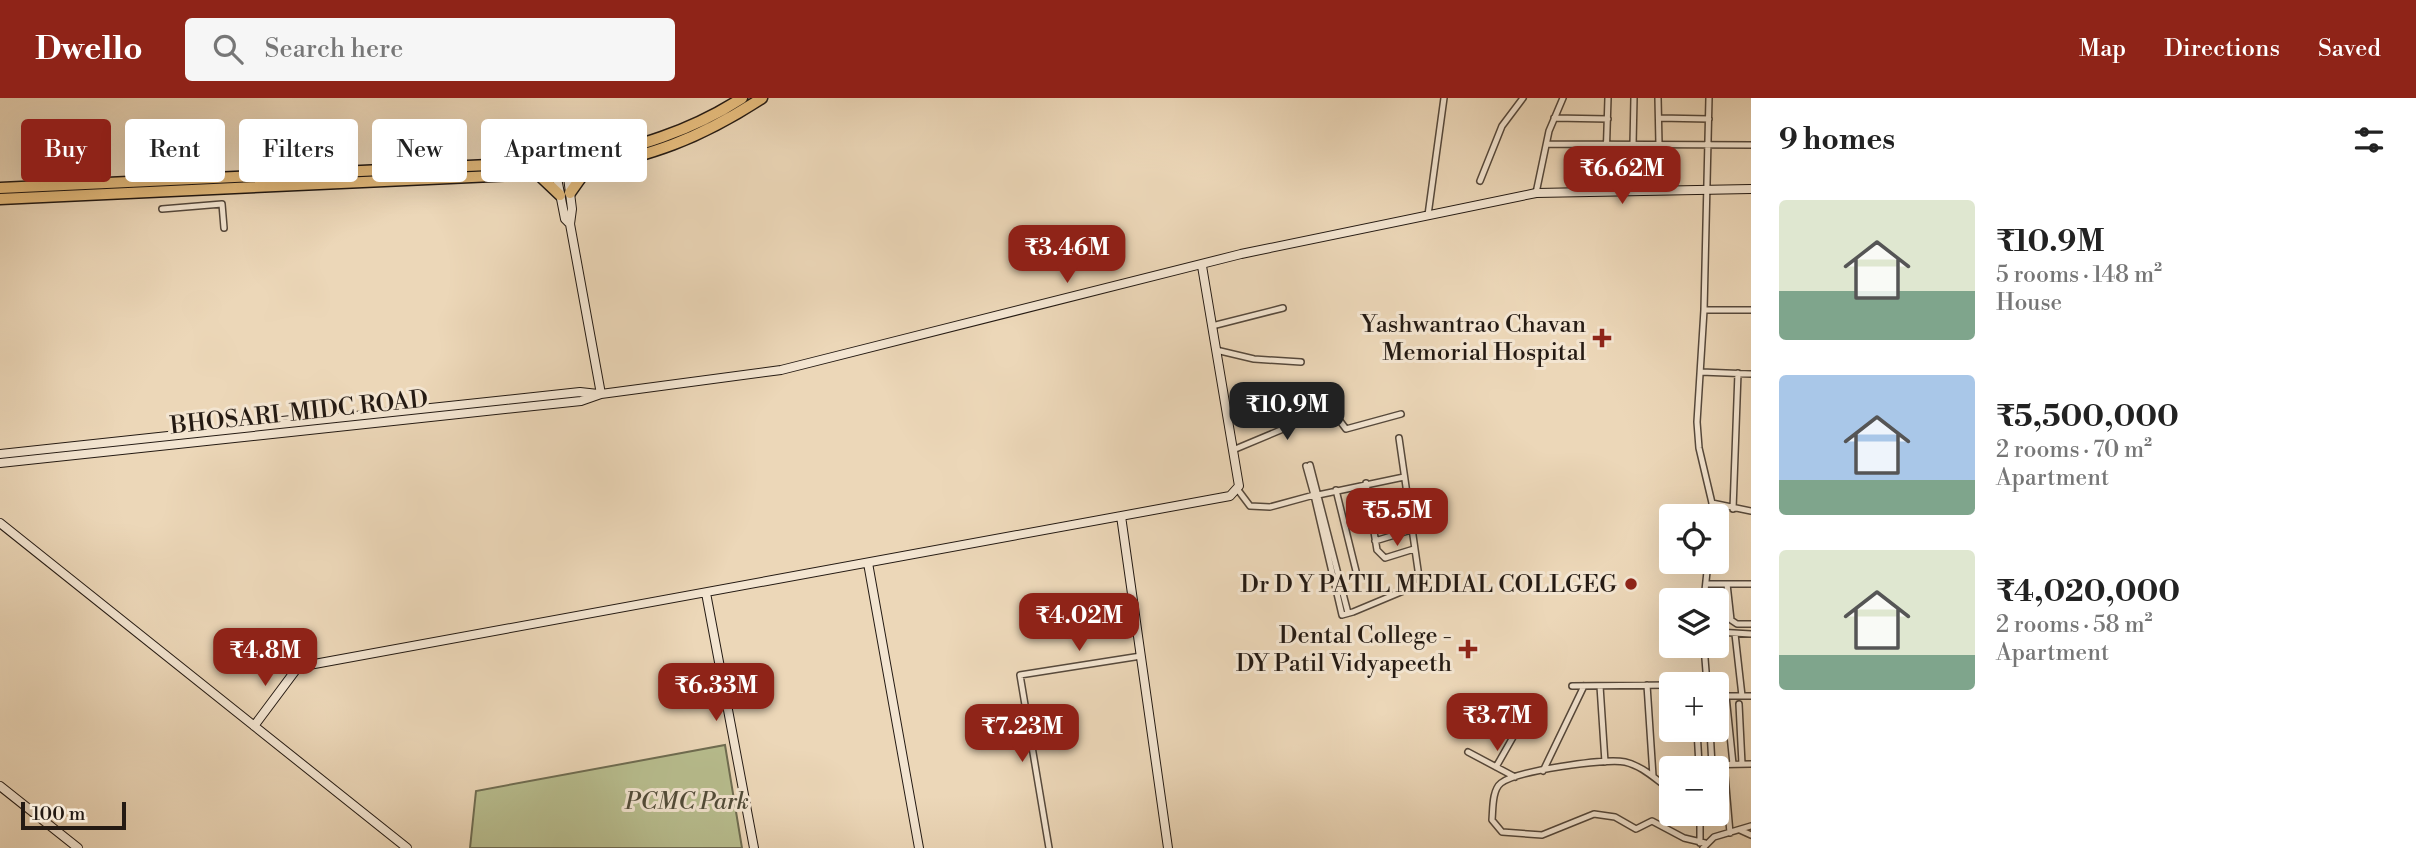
<!DOCTYPE html>
<html lang="en">
<head>
<meta charset="utf-8">
<style>
	body { margin:0; font-family:"Libre Bodoni",serif; background:#f6f6f6; color:#222; height:100vh; display:flex; flex-direction:column; font-size:26px; white-space:nowrap }
	* { box-sizing:border-box; margin:0 }
	p { font-size:23px; color:#767676 }
	.icon { flex:none; width:38px; height:38px; fill:none; stroke:currentColor; stroke-width:2; stroke-linecap:round; stroke-linejoin:round }
	.map { position:relative; flex:1; overflow:hidden }
	.panel { display:flex; flex-direction:column; background:#fff; width:665px }
	.panel>* { flex:none }
	.guide { position:absolute; left:21px; top:21px; width:665px; height:63px; display:flex; gap:14px }
	.controls { position:absolute; left:1659px; top:406px; display:grid; gap:14px }
	.controls a { display:grid; place-items:center; width:70px; height:70px; border-radius:7px; background:#fff; box-shadow:0 7px 28px #0002; font-size:35px }
	.scale { position:absolute; left:21px; bottom:18px; width:105px; box-sizing:border-box; padding-left:7px; border:4px solid #241a13; border-top:0; font-size:19px; line-height:24px; white-space:nowrap; color:#241a13; -webkit-text-stroke:5px #f3e5d1; paint-order:stroke }
	.price { position:absolute; translate:-50% -60px; padding:0 16px; border-radius:14px; background:#8f2418; color:#fff; font-size:23px; line-height:46px; filter:drop-shadow(0 2px 4px #0008) }
	.price::after { content:''; position:absolute; left:50%; top:42px; width:21px; height:16px; margin-left:-10px; background:inherit; clip-path:polygon(0 0,100% 0,50% 100%) }
	.price.on { background:#222; color:#fff }
	ul { padding:0; list-style:none }
	li { display:flex; align-items:center; gap:21px; height:175px; padding:0 28px }
	li span { display:grid; place-items:center; flex:none; width:196px; height:140px; border-radius:7px; color:#555 }
	li>.icon { margin-inline-start:auto }
	span .icon { width:84px; height:84px; fill:#fffc; stroke-width:1 }
	li b { font-size:30px }
	h2 { display:flex; justify-content:space-between; align-items:center; height:84px; padding:0 28px; font-size:30px }
	.pill { padding:0 24px; border-radius:7px; background:#fff; box-shadow:0 7px 28px #0002; font-size:24px; line-height:63px }
	.pill.on { background:#8f2418; color:#fff }
	header { display:flex; align-items:center; gap:42px; box-sizing:border-box; height:98px; padding:0 35px; background:#8f2418; color:#fff }
	header strong { font-size:33px }
	nav { display:flex; gap:38px; margin-inline-start:auto; font-size:24px }
	.search { width:490px; height:63px; background:#f6f6f6; display:flex; align-items:center; gap:18px; box-sizing:border-box; padding:0 24px; border-radius:7px; color:#767676; font-size:26px }
	main { display:flex; flex:1; min-height:0 }
	.map>svg:first-child { display:block }
	.green { fill:#b8be8f; stroke:#6e6c51; stroke-width:2 }
	.lines { fill:none; stroke-linecap:round; stroke-linejoin:round }
	.street-casing { stroke:#56493c; stroke-width:8 }
	.secondary-casing { stroke:#241a13; stroke-width:10 }
	.highway-casing { stroke:#241a13; stroke-width:13 }
	.street { stroke:#f3e5d1; stroke-width:5 }
	.secondary { stroke:#f3e5d1; stroke-width:8 }
	.highway { stroke:#e6bc7c; stroke-width:10 }
	.poi-dot { fill:#8f2418; stroke:#f3e5d1; stroke-width:2.5 }
	.labels { text-anchor:middle; stroke-width:6; stroke-linejoin:round; paint-order:stroke }
	.poi-label { font-size:24px; fill:#241a13; stroke:#f3e5d1; text-anchor:end }
	.street-label { font-size:24px; fill:#241a13; stroke:#f3e5d1 }
	.park-label { font-size:24px; font-style:italic; fill:#504b38; stroke:#f3e5d1 }
</style>
</head>
<body>
<header>
<strong>Dwello</strong>
<div class="search"><svg class="icon" aria-label="search" viewBox="0 0 24 24"><circle cx="10" cy="10" r="6"/><path d="M15 15l6 6"/></svg>Search here</div>
<nav><a>Map</a><a>Directions</a><a>Saved</a></nav>
</header>
<main>
<div class="map">
<svg width="1751" height="750" viewBox="0 0 1751 750">
	<rect width="100%" height="100%" fill="#ecd7b8"/>
	<filter id="stains"><feTurbulence type="fractalNoise" baseFrequency=".00286" numOctaves="4"/><feColorMatrix values="0 0 0 0 .2 0 0 0 0 .09 0 0 0 0 .02 0 0 0 .5 -.17"/></filter>
	<radialGradient id="worn" r=".72"><stop offset=".6" stop-color="#630" stop-opacity="0"/><stop offset="1" stop-color="#630" stop-opacity=".3"/></radialGradient>
	<!-- green -->
	<path class="green" d="M 725,647 L 742,750 L 470,750 L 476,693 Z"/>
	<g class="lines">
		<defs>
			<path id="street" d="M 1658,0 L 1660,93
				M 1709,0 L 1704,212 L 1697,324 L 1699,350 L 1712,405 L 1711,418
				M 1554,20 L 1608,21
				M 1659,20 L 1709,21
				M 1547,46 L 1751,47
				M 1633,47 L 1634,0
				M 1480,83 L 1502,28 L 1523,0
				M 1605,94 L 1608,0
				M 1536,95 L 1549,33 L 1563,0
				M 162,111 L 222,106 L 224,130
				M 1428,117 L 1444,0
				M 1704,212 L 1751,212
				M 1212,228 L 1283,210
				M 1216,252 L 1254,261 L 1301,264
				M 1701,274 L 1751,276
				M 1233,352 L 1331,311 L 1346,331 L 1401,316
				M 1310,367 L 1348,515
				M 1306,368 L 1314,397
				M 1366,385 L 1377,452 L 1385,460 L 1414,451
				M 1238,392 L 1250,408 L 1270,409 L 1314,397 L 1342,517 L 1353,514 L 1420,486 L 1399,340
				M 1336,392 L 1356,473
				M 1318,397 L 1404,379
				M 1712,405 L 1751,413
				M 1733,411 L 1738,275
				M 1375,443 L 1411,432
				M 1706,486 L 1751,486
				M 1727,486 L 1731,522 L 1737,526 L 1751,526
				M 1704,502 L 1708,464
				M 1717,534 L 1751,536
				M 1735,536 L 1742,598
				M 1704,548 L 1707,586
				M 1647,587 L 1653,678
				M 1572,588 L 1671,587
				M 1600,588 L 1605,664
				M 1717,598 L 1751,598
				M 1726,598 L 1733,666
				M 1739,606 L 1742,666
				M 1697,632 L 1699,667
				M 1710,632 L 1712,667
				M 1468,654 L 1515,679
				M 1724,666 L 1730,735
				M 1699,667 L 1751,666
				M 1496,669 L 1521,625
				M 1543,673 L 1584,588
				M 1671,692 C 1656,682 1643,668 1625,664 C 1605,660 1516,673 1501,685 C 1492,692 1493,711 1492,722 L 1502,734 L 1542,737 L 1594,716 L 1615,719 L 1636,731 L 1652,723 L 1684,740 L 1705,745
				M 1740,732 L 1751,737
				M 1700,745 L 1700,716
				M 1049,750 L 1020,577 L 1141,558
				M 1703,750 L 1714,739 L 1751,728"/>
			<path id="secondary" d="M 554,65 L 565,121 L 570,126
				M 567,71 L 572,111 L 570,126 L 601,296
				M 0,356 L 580,294 L 598,296
				M 0,365 L 581,303 L 601,296 L 781,272 L 1241,156 L 1536,95 L 1751,91
				M 1121,418 L 1168,750
				M 0,425 L 407,750
				M 868,465 L 919,750
				M 706,495 L 754,750
				M 254,628 L 298,569 L 1230,398 L 1239,388 L 1202,168
				M 0,688 L 78,750"/>
			<path id="highway" d="M 540,78 L 560,97
				M 0,90 L 575,63 C 636,49 690,34 742,0
				M 570,95 L 587,71
				M 0,101 L 577,74 C 653,56 696,43 762,0"/>
		</defs>
		<!-- street casing -->
		<use href="#street" class="street-casing"/>
		<!-- secondary casing -->
		<use href="#secondary" class="secondary-casing"/>
		<!-- highway casing -->
		<use href="#highway" class="highway-casing"/>
		<!-- street -->
		<use href="#street" class="street"/>
		<!-- secondary -->
		<use href="#secondary" class="secondary"/>
		<!-- highway -->
		<use href="#highway" class="highway"/>
	</g>
	<!-- markers -->
	<g class="poi-dot">
		<path d="M1598.5 229.5h7v7h7v7h-7v7h-7v-7h-7v-7h7z"/>
		<circle cx="1631" cy="486" r="7"/>
		<path d="M1464.5 540.5h7v7h7v7h-7v7h-7v-7h-7v-7h7z"/>
	</g>
	<g class="labels">
		<!-- poi labels -->
		<g class="poi-label">
			<text x="1586" y="234">Yashwantrao Chavan<tspan x="1586" dy="28">Memorial Hospital</tspan></text>
			<text x="1617" y="494">Dr D Y PATIL MEDIAL COLLGEG</text>
			<text x="1452" y="545">Dental College -<tspan x="1452" dy="28">DY Patil Vidyapeeth</tspan></text>
		</g>
		<!-- street labels -->
		<g class="street-label">
			<text transform="translate(299 314) rotate(-6)" y="8">BHOSARI-MIDC ROAD</text>
		</g>
		<!-- park labels -->
		<g class="park-label">
			<text x="687" y="711">PCMC Park</text>
		</g>
	</g>
	<rect width="100%" height="100%" filter="url(#stains)"/>
	<rect width="100%" height="100%" fill="url(#worn)"/>
</svg>
<div class="controls">
<a><svg class="icon" aria-label="locate" viewBox="0 0 24 24"><circle cx="12" cy="12" r="6"/><path d="M12 2v4M12 18v4M2 12h4M18 12h4"/></svg></a>
<a><svg class="icon" aria-label="layers" viewBox="0 0 24 24"><path d="M12 4l9 5-9 5-9-5zM3 14l9 5 9-5"/></svg></a>
<a>+</a>
<a>−</a>
</div>
<div class="scale">100 m</div>
<b class="price" style="left:1622px;top:108px">₹6.62M</b>
<b class="price" style="left:1067px;top:187px">₹3.46M</b>
<b class="price on" style="left:1287px;top:344px">₹10.9M</b>
<b class="price" style="left:1397px;top:450px">₹5.5M</b>
<b class="price" style="left:1079px;top:555px">₹4.02M</b>
<b class="price" style="left:265px;top:590px">₹4.8M</b>
<b class="price" style="left:716px;top:625px">₹6.33M</b>
<b class="price" style="left:1497px;top:655px">₹3.7M</b>
<b class="price" style="left:1022px;top:666px">₹7.23M</b>
<div class="guide">
<a class="pill on">Buy</a>
<a class="pill">Rent</a>
<a class="pill">Filters</a>
<a class="pill">New</a>
<a class="pill">Apartment</a>
</div>
</div>
<section class="panel">
<h2>9 homes<svg class="icon" aria-label="filters" viewBox="0 0 24 24"><path d="M4 7h16M4 17h16"/><circle cx="9" cy="7" r="2"/><circle cx="15" cy="17" r="2"/></svg></h2>
<ul>
<li><span style="background:linear-gradient(#dfe7d0 65%,#7fa58c 0)"><svg class="icon" aria-label="home" viewBox="0 0 24 24"><path d="M3 11l9-7 9 7M6 9v11h12V9"/></svg></span><div><b>₹10.9M</b><p>5 rooms · 148 m²</p><p>House</p></div></li>
<li><span style="background:linear-gradient(#a9c7e8 75%,#7fa58c 0)"><svg class="icon" aria-label="home" viewBox="0 0 24 24"><path d="M3 11l9-7 9 7M6 9v11h12V9"/></svg></span><div><b>₹5,500,000</b><p>2 rooms · 70 m²</p><p>Apartment</p></div></li>
<li><span style="background:linear-gradient(#dfe7d0 75%,#7fa58c 0)"><svg class="icon" aria-label="home" viewBox="0 0 24 24"><path d="M3 11l9-7 9 7M6 9v11h12V9"/></svg></span><div><b>₹4,020,000</b><p>2 rooms · 58 m²</p><p>Apartment</p></div></li>
</ul>
</section>
</main>
</body>
</html>
